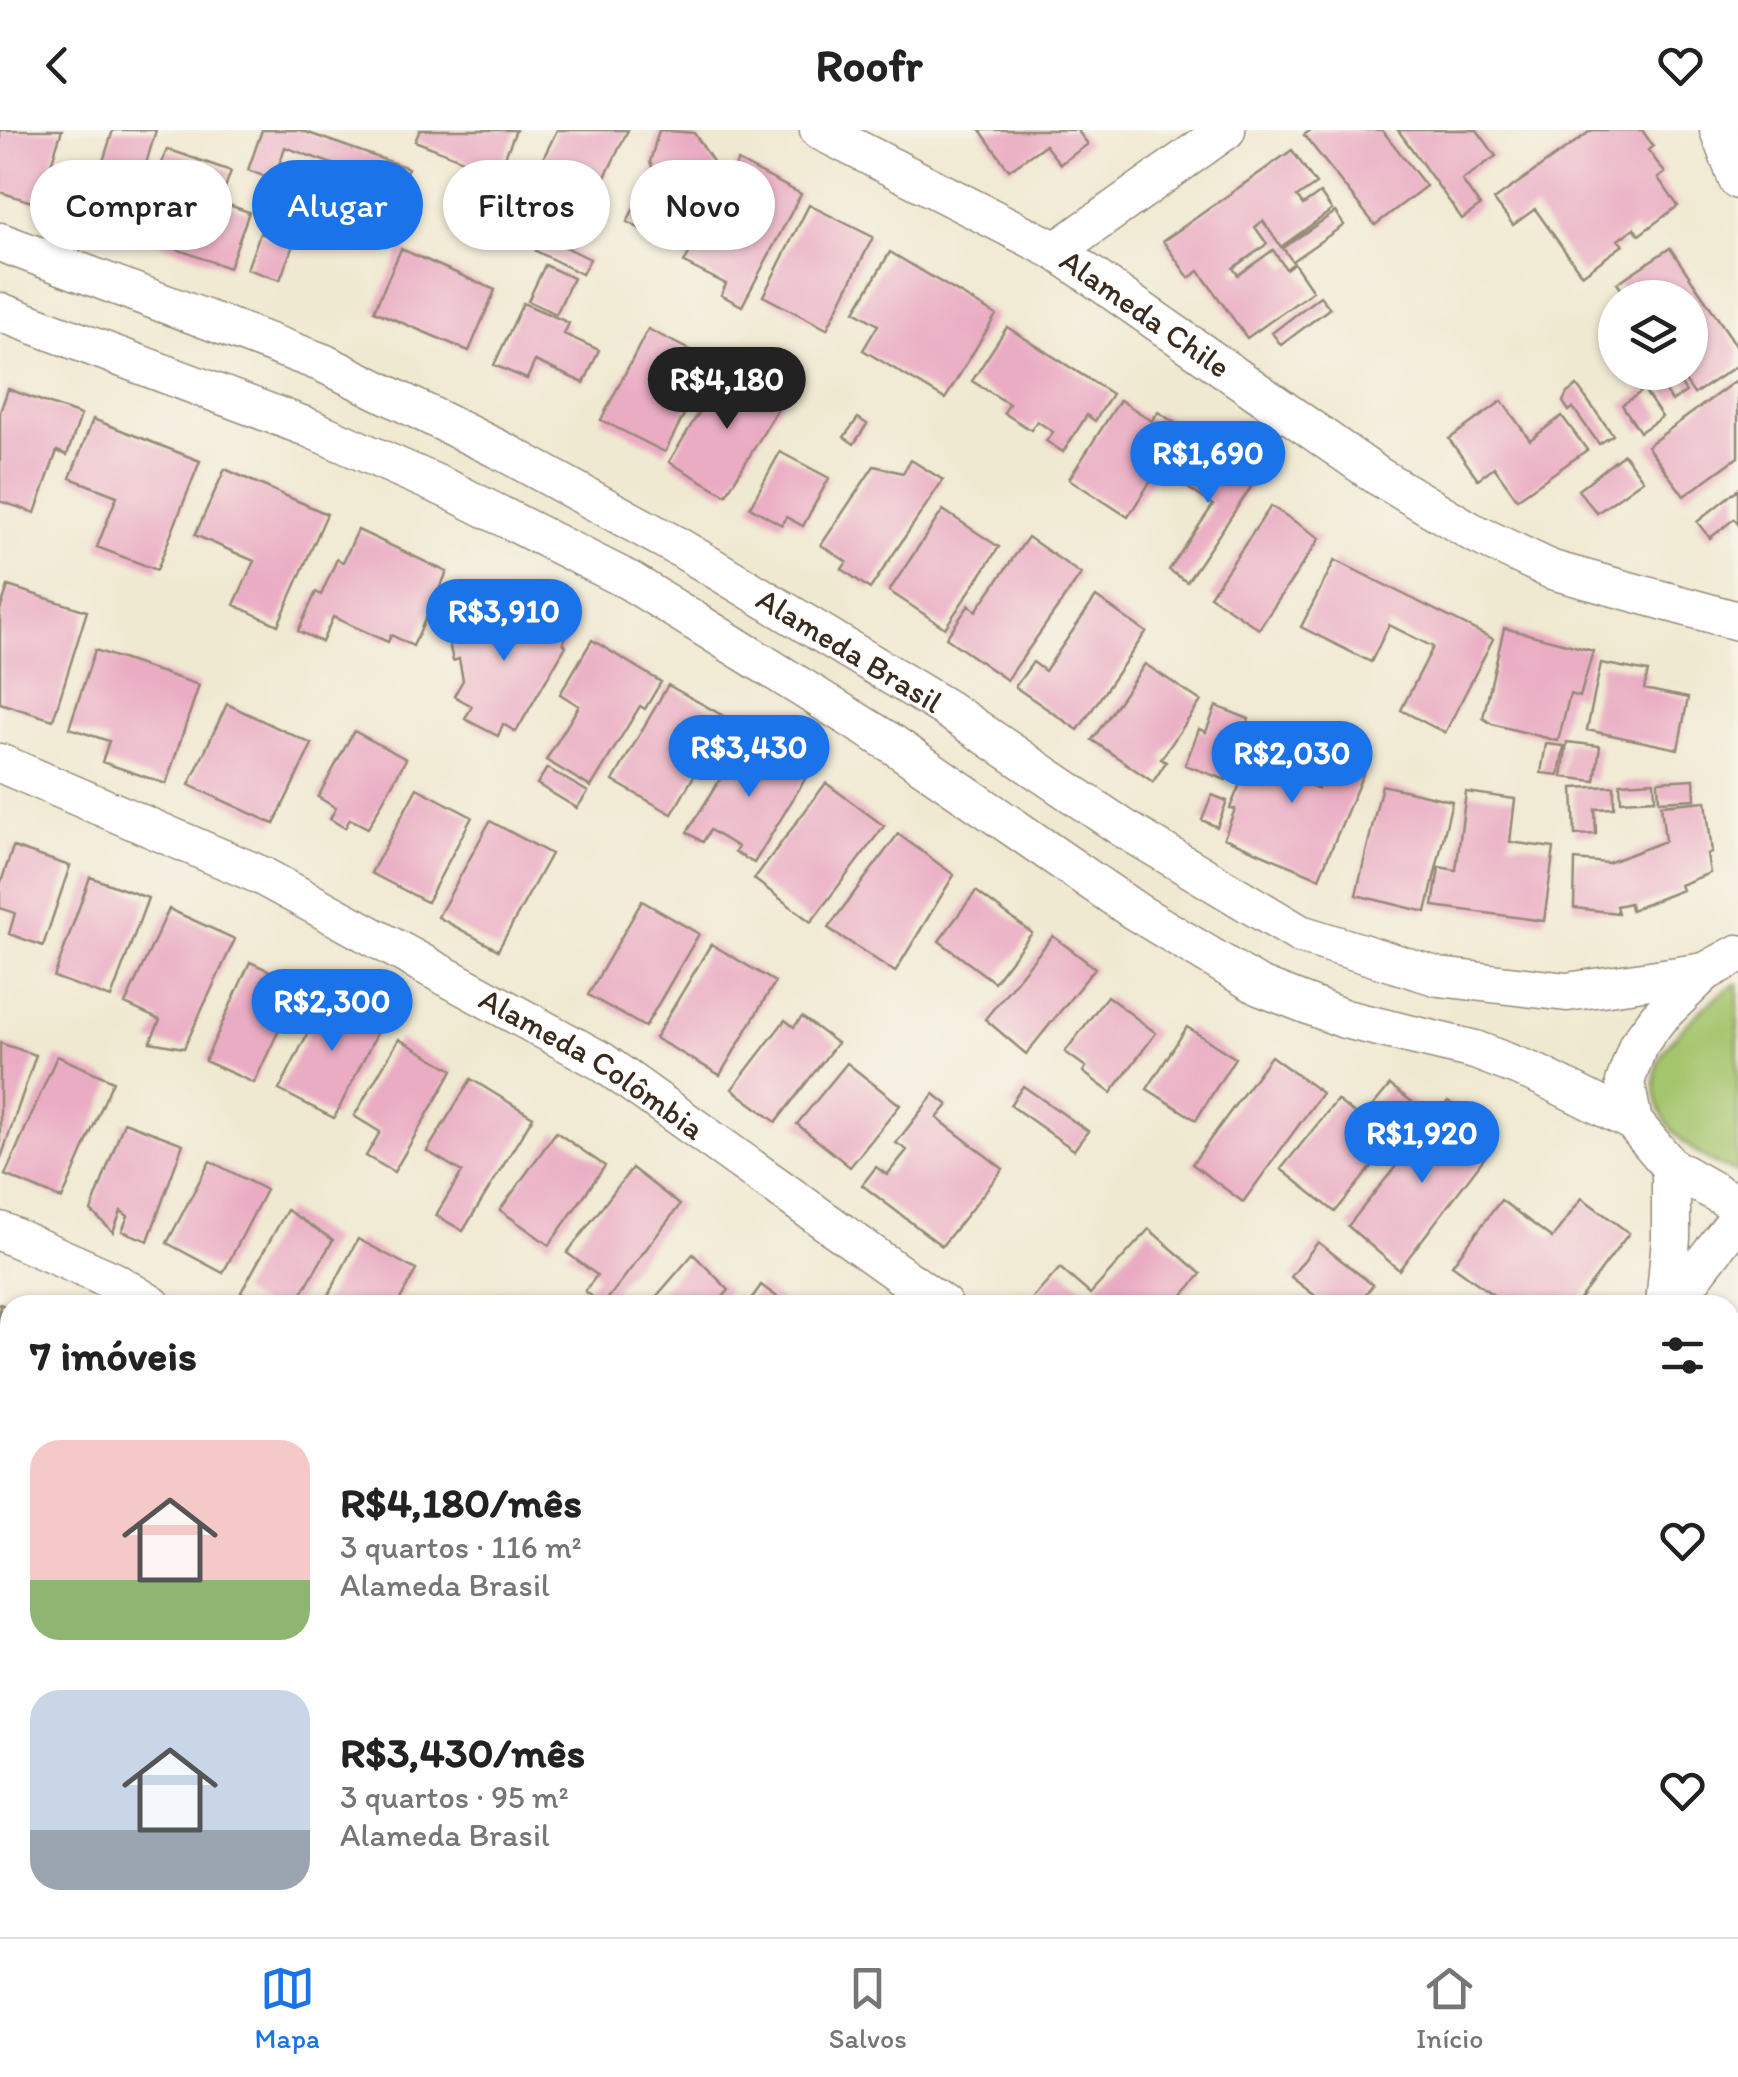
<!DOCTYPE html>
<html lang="pt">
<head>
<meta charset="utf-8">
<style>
	body { margin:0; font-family:Itim,sans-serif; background:#f2f2f2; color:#222; height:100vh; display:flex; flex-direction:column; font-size:38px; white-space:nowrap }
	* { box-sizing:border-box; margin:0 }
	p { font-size:32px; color:#767676 }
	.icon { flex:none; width:55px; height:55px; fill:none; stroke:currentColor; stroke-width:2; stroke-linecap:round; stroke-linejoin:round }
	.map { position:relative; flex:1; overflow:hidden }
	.panel { position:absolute; left:0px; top:1165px; width:1740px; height:642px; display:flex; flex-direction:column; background:#fff; border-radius:30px 30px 0 0; box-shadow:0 2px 8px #0004 }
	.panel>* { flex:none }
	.top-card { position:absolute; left:30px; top:30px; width:1000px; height:90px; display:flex; gap:20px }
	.controls { position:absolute; left:1598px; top:150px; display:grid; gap:20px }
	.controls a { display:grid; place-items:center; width:110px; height:110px; border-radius:50%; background:#fff; box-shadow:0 2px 8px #0004; font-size:50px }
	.price { position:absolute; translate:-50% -85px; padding:0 22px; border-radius:35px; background:#1a73e8; color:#fff; font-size:32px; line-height:65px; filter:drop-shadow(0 2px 5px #0008) }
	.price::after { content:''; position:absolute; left:50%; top:60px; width:30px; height:22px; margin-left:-15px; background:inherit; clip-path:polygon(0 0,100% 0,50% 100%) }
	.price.current { background:#222; color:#fff }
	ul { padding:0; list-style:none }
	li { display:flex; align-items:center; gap:30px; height:250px; padding:0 30px }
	li span { display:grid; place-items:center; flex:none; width:280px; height:200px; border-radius:30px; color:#555 }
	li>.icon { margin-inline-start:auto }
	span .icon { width:120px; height:120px; fill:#fffc; stroke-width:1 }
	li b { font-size:42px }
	h2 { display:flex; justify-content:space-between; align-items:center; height:120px; padding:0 30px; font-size:42px }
	.chip { padding:0 35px; border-radius:45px; background:#fff; box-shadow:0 2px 8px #0004; font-size:35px; line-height:90px }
	.chip.current { background:#1a73e8; color:#fff }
	header { display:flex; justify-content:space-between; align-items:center; height:130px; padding:0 30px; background:#fff; font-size:45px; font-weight:700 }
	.dock { display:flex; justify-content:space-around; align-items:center; height:140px; border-top:2px solid #e0e0e0; background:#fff; font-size:28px; color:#767676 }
	.dock a { display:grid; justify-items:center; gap:5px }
	.dock .current { color:#1a73e8 }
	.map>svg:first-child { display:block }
	.green { fill:#a5c56d; stroke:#707846; stroke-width:2.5 }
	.building { fill:#eaacc3 }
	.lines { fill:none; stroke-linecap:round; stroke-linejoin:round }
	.street-casing { stroke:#968a78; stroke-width:41 }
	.street { stroke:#fff; stroke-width:38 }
	.labels { text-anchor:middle; stroke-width:9; stroke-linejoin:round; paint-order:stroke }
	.street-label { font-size:32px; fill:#3b2a1e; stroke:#f7f3e8 }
</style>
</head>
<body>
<header><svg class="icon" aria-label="back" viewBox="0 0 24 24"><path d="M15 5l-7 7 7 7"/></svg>Roofr<svg class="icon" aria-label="heart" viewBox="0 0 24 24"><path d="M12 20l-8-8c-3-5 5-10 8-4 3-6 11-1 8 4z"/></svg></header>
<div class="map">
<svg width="1738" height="1807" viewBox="0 0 1738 1807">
	<rect width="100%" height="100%" fill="#f7f3e8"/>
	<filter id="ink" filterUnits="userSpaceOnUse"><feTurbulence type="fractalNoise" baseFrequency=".01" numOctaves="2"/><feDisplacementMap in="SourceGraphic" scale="20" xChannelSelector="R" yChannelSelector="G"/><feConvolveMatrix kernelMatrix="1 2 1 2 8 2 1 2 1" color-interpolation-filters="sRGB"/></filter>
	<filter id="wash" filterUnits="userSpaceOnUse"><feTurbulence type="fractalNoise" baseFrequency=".0048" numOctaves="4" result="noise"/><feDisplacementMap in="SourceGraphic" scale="40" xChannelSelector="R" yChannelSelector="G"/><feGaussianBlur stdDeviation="2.25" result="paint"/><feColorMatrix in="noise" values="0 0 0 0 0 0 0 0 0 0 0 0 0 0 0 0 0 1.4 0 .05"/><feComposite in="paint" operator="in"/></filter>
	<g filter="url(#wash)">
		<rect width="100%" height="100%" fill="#f0e9d2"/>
		<!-- green -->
		<path class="green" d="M 1738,853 L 1738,1043 C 1692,1027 1644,990 1657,935 C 1661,919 1678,903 1689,892 C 1703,878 1720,862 1738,853 Z"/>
		<g id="blocks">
			<!-- building -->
			<path class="building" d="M 0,0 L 62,0 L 38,74 L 0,62 Z
				M 113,0 L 156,0 L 127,97 L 59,76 L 72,33 L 100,41 Z
				M 262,0 L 300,0 L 408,38 L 400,58 L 285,17 L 274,50 L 248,40 Z
				M 420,0 L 516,0 L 498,44 L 415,11 Z
				M 557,0 L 628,0 L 587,84 L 563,73 L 571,57 L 537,41 Z
				M 659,0 L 694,3 L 716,36 L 677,118 L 627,92 L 653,39 L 650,32 Z
				M 980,0 L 1077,0 L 1088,14 L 1060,34 L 1045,15 L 1009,40 Z
				M 1311,0 L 1382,0 L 1426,56 L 1375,95 L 1304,5 Z
				M 1398,0 L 1477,0 L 1496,26 L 1462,50 L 1480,76 L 1462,89 Z
				M 1592,0 L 1642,0 L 1653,16 L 1648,20 L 1665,43 L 1658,48 L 1678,76 L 1639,105 L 1634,98 L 1618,110 L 1623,115 L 1582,145 L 1535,79 L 1513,95 L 1494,70 Z
				M 167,19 L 231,41 L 220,72 L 249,82 L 229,138 L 137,105 Z
				M 1292,20 L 1316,54 L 1297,67 L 1303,75 L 1320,63 L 1332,80 L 1281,117 L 1263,91 L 1255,97 L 1267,114 L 1233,138 L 1238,145 L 1273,120 L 1286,139 L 1294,133 L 1313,161 L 1247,208 L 1199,141 L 1189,148 L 1163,111 Z
				M 738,31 L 801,64 L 742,176 L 721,165 L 726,154 L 684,133 Z
				M 809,75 L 873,107 L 827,199 L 763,166 Z
				M 1335,82 L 1344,95 L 1292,131 L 1283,118 Z
				M 260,103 L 293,115 L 280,150 L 247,139 Z
				M 543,106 L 590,129 L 582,144 L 536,121 Z
				M 1670,118 L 1738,218 L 1738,235 L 1694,264 L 1679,242 L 1690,242 L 1690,168 L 1627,168 L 1617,153 Z
				M 401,119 L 495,160 L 469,221 L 374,181 Z
				M 890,122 L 996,185 L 945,269 L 863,220 L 878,195 L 855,181 Z
				M 545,135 L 573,148 L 556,184 L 528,171 Z
				M 1320,166 L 1330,178 L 1281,215 L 1272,203 Z
				M 523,173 L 569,193 L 564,204 L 599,220 L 584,253 L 535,231 L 527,249 L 494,235 Z
				M 1007,197 L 1112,264 L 1095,291 L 1087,285 L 1063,322 L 1046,311 L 1053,302 L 1037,291 L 1031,300 L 1004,283 L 1009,274 L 972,251 Z
				M 648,199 L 711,231 L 665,322 L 601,290 Z
				M 1652,242 L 1672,242 L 1686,262 L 1672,271 Z
				M 721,246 L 745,259 L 752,247 L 785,267 L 726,365 L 669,332 Z
				M 1738,249 L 1738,327 L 1684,366 L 1647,316 Z
				M 1577,256 L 1613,305 L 1599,314 L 1573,278 L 1569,281 L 1563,272 L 1567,263 Z
				M 8,259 L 81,285 L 67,325 L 57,321 L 35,383 L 0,371 L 0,282 Z
				M 1644,260 L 1662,287 L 1640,302 L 1622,275 Z
				M 1120,270 L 1152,291 L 1158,282 L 1192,304 L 1165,346 L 1157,341 L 1128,387 L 1069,349 Z
				M 1502,271 L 1530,310 L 1562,286 L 1587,320 L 1517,369 L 1494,337 L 1478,349 L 1449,309 Z
				M 858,288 L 867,294 L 854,314 L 844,307 Z
				M 93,289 L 200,331 L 157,440 L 97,417 L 117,366 L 70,348 Z
				M 1197,317 L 1236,342 L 1234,345 L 1251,357 L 1187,452 L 1169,440 L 1213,375 L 1175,349 Z
				M 780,322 L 829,348 L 803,396 L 786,387 L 782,395 L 750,377 Z
				M 1624,324 L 1643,350 L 1597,383 L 1578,360 Z
				M 911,330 L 943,350 L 870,459 L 842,439 L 847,432 L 821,415 L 874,336 L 903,343 Z
				M 225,339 L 327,384 L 278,495 L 234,475 L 254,431 L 195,405 Z
				M 1738,359 L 1738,394 L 1734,389 L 1710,408 L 1697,392 Z
				M 1271,376 L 1320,408 L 1259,499 L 1210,466 Z
				M 943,380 L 999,417 L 945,498 L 889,461 Z
				M 358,400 L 447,442 L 413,516 L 391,505 L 388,512 L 333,487 L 322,512 L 298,501 L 316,462 L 321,465 L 337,429 L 343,432 Z
				M 1028,407 L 1081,444 L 1007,550 L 946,508 L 969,475 L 976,481 Z
				M 1335,430 L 1493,509 L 1445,603 L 1401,580 L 1433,517 L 1389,495 L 1371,532 L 1301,497 Z
				M 8,456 L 87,481 L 53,590 L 0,573 L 0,480 Z
				M 1096,467 L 1146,502 L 1078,600 L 1015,557 L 1033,532 L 1045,541 Z
				M 520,474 L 531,479 L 533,489 L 540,486 L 562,499 L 566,506 L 563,513 L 566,516 L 516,602 L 503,594 L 498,606 L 465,589 L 472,576 L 454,566 L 463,550 L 459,529 L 453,531 L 447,504 L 452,503 L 450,494 L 456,488 L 480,487 L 489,489 L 493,494 L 510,475 Z
				M 1504,498 L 1593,521 L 1580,567 L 1570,564 L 1558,611 L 1492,594 L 1483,588 Z
				M 592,510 L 661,552 L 645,579 L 640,576 L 591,657 L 546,630 L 579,576 L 560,564 Z
				M 95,520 L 199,555 L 166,654 L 102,632 L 109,611 L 69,598 Z
				M 1601,533 L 1648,542 L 1644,559 L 1688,568 L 1678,619 L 1587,600 Z
				M 1145,534 L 1201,571 L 1161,629 L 1166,632 L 1153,652 L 1092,610 Z
				M 668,555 L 727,588 L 672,684 L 613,651 Z
				M 227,574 L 312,614 L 274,694 L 189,655 Z
				M 1216,576 L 1249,589 L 1226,650 L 1185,635 L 1199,599 L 1206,602 Z
				M 1271,595 L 1303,608 L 1288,646 L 1318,659 L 1333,623 L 1366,637 L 1319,748 L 1224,708 L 1235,679 L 1230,678 L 1245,642 L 1251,643 Z
				M 354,601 L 406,629 L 368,698 L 350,689 L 345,698 L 330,689 L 336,678 L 318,667 Z
				M 746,608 L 807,646 L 754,733 L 735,722 L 738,717 L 710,700 L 703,712 L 687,702 Z
				M 1567,612 L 1600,616 L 1595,651 L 1562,647 Z
				M 1546,614 L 1564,616 L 1559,645 L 1541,643 Z
				M 547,638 L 588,662 L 577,678 L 537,654 Z
				M 1694,649 L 1695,669 L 1659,671 L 1658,651 Z
				M 1654,651 L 1655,669 L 1621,671 L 1620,653 Z
				M 826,653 L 884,696 L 811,792 L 754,749 Z
				M 1382,655 L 1452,671 L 1426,782 L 1356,765 Z
				M 1614,656 L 1614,678 L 1595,679 L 1596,704 L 1575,705 L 1573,658 Z
				M 417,658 L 472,687 L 427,772 L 371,743 Z
				M 1466,662 L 1515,669 L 1510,712 L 1554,718 L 1544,791 L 1433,776 L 1439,737 L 1456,740 Z
				M 1212,665 L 1227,671 L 1217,697 L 1202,690 Z
				M 1706,671 L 1712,723 L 1707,724 L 1710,743 L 1680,755 L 1682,760 L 1631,780 L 1630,773 L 1616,776 L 1618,783 L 1574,778 L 1575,730 L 1608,733 L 1665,711 L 1661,675 Z
				M 490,691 L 551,724 L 498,820 L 438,787 Z
				M 898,704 L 954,745 L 895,842 L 828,798 Z
				M 13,717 L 70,736 L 43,816 L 9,804 L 15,783 L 0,778 L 0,755 Z
				M 90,747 L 148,768 L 111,868 L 54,847 Z
				M 976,761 L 1032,803 L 994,852 L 939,811 Z
				M 642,771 L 699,804 L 645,897 L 588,865 Z
				M 169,779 L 235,809 L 184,918 L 150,912 L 160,890 L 125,874 Z
				M 1053,806 L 1095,838 L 1026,924 L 985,889 Z
				M 711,814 L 775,852 L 720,945 L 655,908 Z
				M 250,832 L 300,855 L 254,953 L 205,931 Z
				M 330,859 L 385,887 L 334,988 L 279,960 Z
				M 1107,866 L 1156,903 L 1111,963 L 1083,942 L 1086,937 L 1065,922 Z
				M 802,887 L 837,913 L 776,992 L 732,959 L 785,890 L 794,897 Z
				M 1187,897 L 1235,928 L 1196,990 L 1147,959 Z
				M 399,909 L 453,940 L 394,1042 L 366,1026 L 380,1002 L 354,986 Z
				M 0,913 L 36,925 L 1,1028 L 0,1028 Z
				M 57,926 L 113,951 L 62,1069 L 5,1045 Z
				M 1271,926 L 1322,963 L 1243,1072 L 1192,1034 Z
				M 847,933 L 900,975 L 850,1037 L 797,994 Z
				M 471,949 L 533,987 L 463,1101 L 436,1085 L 462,1042 L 427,1021 Z
				M 1390,955 L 1420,978 L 1396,1008 L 1366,984 Z
				M 1023,956 L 1088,1001 L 1074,1020 L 1010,975 Z
				M 934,964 L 948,975 L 937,988 L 1003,1039 L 942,1116 L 862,1055 L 876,1037 L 887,1045 L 907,1020 L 896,1013 Z
				M 1337,970 L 1391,1013 L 1335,1082 L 1281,1039 Z
				M 1448,971 L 1495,1014 L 1399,1140 L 1348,1096 Z
				M 124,992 L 183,1014 L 148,1111 L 122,1101 L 128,1086 L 121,1081 L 113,1102 L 91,1081 Z
				M 556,1002 L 605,1036 L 549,1115 L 500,1080 Z
				M 210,1031 L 266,1060 L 223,1143 L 167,1113 Z
				M 632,1038 L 680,1075 L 603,1175 L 585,1161 L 597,1145 L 567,1123 Z
				M 1582,1068 L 1629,1103 L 1575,1175 L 1507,1175 L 1452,1135 L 1501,1070 L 1552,1108 Z
				M 287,1080 L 333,1110 L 295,1175 L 263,1175 L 241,1162 Z
				M 1149,1099 L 1201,1144 L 1182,1166 L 1187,1170 L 1182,1175 L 1027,1175 L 1060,1138 L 1090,1164 Z
				M 358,1109 L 416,1140 L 397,1175 L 323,1175 Z
				M 1318,1112 L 1373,1155 L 1357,1175 L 1327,1175 L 1291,1147 Z
				M 693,1124 L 729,1160 L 716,1175 L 649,1175 Z
				M 761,1155 L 788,1175 L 747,1175 Z
				M 0,1174 L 10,1178 L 10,1216 L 0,1239 Z
				M 1730,1261 L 1738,1263 L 1738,1327 L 1730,1326 Z
				M 1730,1364 L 1738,1365 L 1738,1469 L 1730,1468 Z
				M 1730,1628 L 1738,1629 L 1738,1740 L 1730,1739 Z
				M 72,1798 L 154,1798 L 147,1807 L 85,1807 Z
				M 174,1798 L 222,1798 L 235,1807 L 167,1807 Z
				M 440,1798 L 477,1798 L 471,1807 L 455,1807 Z
				M 500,1798 L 583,1798 L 577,1807 L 494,1807 Z
				M 767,1798 L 807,1798 L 799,1807 L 780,1807 Z
				M 848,1798 L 913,1798 L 928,1807 L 842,1807 Z
				M 1294,1798 L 1400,1798 L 1397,1807 L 1291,1807 Z
				M 1425,1798 L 1483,1798 L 1481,1807 L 1423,1807 Z
				M 1586,1798 L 1617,1798 L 1616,1807 L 1584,1807 Z
				M 1632,1798 L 1664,1798 L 1662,1807 L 1630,1807 Z"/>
		</g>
	</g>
	<g filter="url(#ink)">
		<use href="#blocks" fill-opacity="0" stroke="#968a78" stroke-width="2.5"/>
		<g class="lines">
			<defs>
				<g id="street">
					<path id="s1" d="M 819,0 L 1056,121 L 1378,346 L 1472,402 L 1552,440 L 1738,491"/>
					<path d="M 1719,0 L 1738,50"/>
					<path id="s2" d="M 0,112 L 323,233 L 510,325 L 682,419 L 947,579 L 1123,698 L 1300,804 L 1439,847 L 1567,862 L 1705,842"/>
					<path d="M 1056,121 L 1226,0"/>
					<path d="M 0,182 L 307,297 L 450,360 L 630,451 L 891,613 L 1135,781 L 1259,856 L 1345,889 L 1475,920 L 1537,944 L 1633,992"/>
					<path id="s3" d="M 0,633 L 260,745 L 601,931 L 943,1175"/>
					<path d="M 1738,824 L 1705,842 L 1658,888 L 1638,915 L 1625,952 L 1633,992 L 1671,1037 L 1738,1075"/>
					<path d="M 0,1101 L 113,1151 L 152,1175"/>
					<path d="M 1665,1175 L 1671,1108 L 1671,1037"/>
					<path d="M 1671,1175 L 1738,1088"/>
					<path d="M 1730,1550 L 1738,1552"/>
					<path d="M 0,1574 L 10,1579"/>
					<path d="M 334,1798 L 347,1807"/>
					<path d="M 1067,1798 L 1082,1807"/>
					<path d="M 1132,1807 L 1141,1798"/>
				</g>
			</defs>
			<!-- street casing -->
			<use href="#street" class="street-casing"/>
			<!-- street -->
			<use href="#street" class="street"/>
		</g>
	</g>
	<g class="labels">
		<!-- street labels -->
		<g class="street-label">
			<text dy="11" stroke="none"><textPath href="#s1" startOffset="375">Alameda Chile</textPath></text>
			<text dy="11" stroke="none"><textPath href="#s2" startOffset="945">Alameda Brasil</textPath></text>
			<text dy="11" stroke="none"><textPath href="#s3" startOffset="665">Alameda Colômbia</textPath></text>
		</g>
	</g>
</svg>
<div class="controls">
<a><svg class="icon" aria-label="layers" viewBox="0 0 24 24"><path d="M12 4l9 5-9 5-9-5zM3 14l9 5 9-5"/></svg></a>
</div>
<b class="price current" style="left:727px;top:302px">R$4,180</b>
<b class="price" style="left:1208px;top:376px">R$1,690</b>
<b class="price" style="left:504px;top:534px">R$3,910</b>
<b class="price" style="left:749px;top:670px">R$3,430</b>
<b class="price" style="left:1292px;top:676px">R$2,030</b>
<b class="price" style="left:332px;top:924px">R$2,300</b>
<b class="price" style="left:1422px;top:1056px">R$1,920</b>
<div class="top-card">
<a class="chip">Comprar</a>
<a class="chip current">Alugar</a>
<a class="chip">Filtros</a>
<a class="chip">Novo</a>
</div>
<section class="panel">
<h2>7 imóveis<svg class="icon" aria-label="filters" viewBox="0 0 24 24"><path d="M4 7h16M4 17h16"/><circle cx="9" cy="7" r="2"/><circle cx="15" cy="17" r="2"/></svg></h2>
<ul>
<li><span style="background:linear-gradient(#f6c9c9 70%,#8fb573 0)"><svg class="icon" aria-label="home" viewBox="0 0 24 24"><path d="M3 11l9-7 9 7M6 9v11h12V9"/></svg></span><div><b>R$4,180/mês</b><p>3 quartos · 116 m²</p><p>Alameda Brasil</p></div><svg class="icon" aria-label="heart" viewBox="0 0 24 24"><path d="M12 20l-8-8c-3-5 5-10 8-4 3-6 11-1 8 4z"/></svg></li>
<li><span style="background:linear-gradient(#c9d6e8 70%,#9aa5b1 0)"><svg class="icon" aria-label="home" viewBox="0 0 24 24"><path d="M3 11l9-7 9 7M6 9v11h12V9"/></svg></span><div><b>R$3,430/mês</b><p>3 quartos · 95 m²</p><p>Alameda Brasil</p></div><svg class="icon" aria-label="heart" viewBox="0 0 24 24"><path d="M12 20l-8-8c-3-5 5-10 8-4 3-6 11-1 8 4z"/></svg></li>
</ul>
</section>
</div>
<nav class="dock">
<a class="current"><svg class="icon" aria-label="map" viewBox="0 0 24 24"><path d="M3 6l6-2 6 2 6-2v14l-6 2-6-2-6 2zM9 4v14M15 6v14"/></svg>Mapa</a>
<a><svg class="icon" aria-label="saved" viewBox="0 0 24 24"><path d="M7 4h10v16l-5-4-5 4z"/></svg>Salvos</a>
<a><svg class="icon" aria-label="home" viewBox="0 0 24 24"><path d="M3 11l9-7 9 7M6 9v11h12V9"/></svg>Início</a>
</nav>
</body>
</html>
